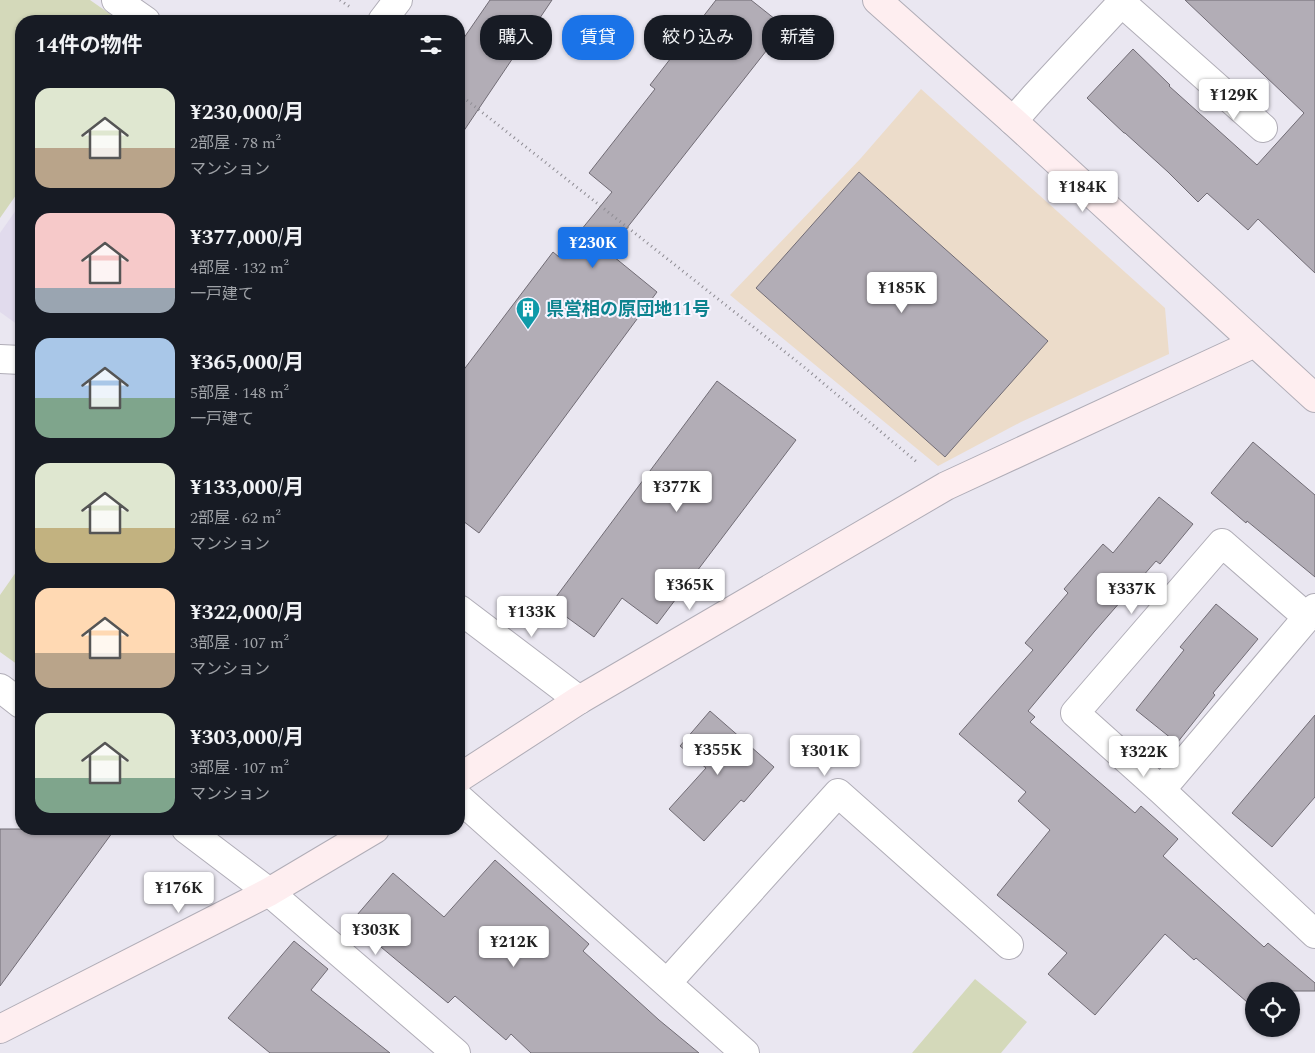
<!DOCTYPE html>
<html lang="ja">
<head>
<meta charset="utf-8">
<style>
	body { margin:0; font-family:Spectral,"Noto Sans JP",serif; background:#242831; color:#f1f3f6; height:100vh; display:flex; flex-direction:column; font-size:19px; white-space:nowrap }
	* { box-sizing:border-box; margin:0 }
	p { font-size:16px; color:#9ea1a6 }
	.icon { flex:none; width:28px; height:28px; fill:none; stroke:currentColor; stroke-width:2; stroke-linecap:round; stroke-linejoin:round }
	.map { position:relative; flex:1; overflow:hidden }
	.details { position:absolute; left:15px; top:15px; width:450px; height:820px; display:flex; flex-direction:column; background:#171b24; border-radius:20px; box-shadow:0 1px 4px #0004 }
	.details>* { flex:none }
	.hud { position:absolute; left:480px; top:15px; width:475px; height:45px; display:flex; gap:10px }
	.buttons { position:absolute; left:1245px; top:982px; display:grid; gap:10px }
	.buttons a { display:grid; place-items:center; width:55px; height:55px; border-radius:50%; background:#171b24; box-shadow:0 1px 4px #0004; font-size:25px }
	.price { position:absolute; translate:-50% -42px; padding:0 11px; border-radius:5px; background:#fff; color:#222; font-size:16px; line-height:32px; filter:drop-shadow(0 1px 2px #0008) }
	.price::after { content:''; position:absolute; left:50%; top:30px; width:15px; height:11px; margin-left:-8px; background:inherit; clip-path:polygon(0 0,100% 0,50% 100%) }
	.price.current { background:#1a73e8; color:#fff }
	ul { padding:0; list-style:none }
	li { display:flex; align-items:center; gap:15px; height:125px; padding:0 20px }
	li span { display:grid; place-items:center; flex:none; width:140px; height:100px; border-radius:15px; color:#555 }
	li>.icon { margin-inline-start:auto }
	span .icon { width:60px; height:60px; fill:#fffc; stroke-width:1 }
	li b { font-size:21px }
	h2 { display:flex; justify-content:space-between; align-items:center; height:60px; padding:0 20px; font-size:21px }
	.pill { padding:0 18px; border-radius:20px; background:#171b24; box-shadow:0 1px 4px #0004; font-size:18px; line-height:45px }
	.pill.current { background:#1a73e8; color:#fff }
	.map>svg:first-child { display:block }
	.commercial { fill:#ecdcca }
	.built { fill:#e1dbed }
	.green { fill:#d4d9ba }
	.building { fill:#b2adb6; stroke:#716c75 }
	.lines { fill:none; stroke-linecap:round; stroke-linejoin:round }
	.street-casing { stroke:#b0adb7; stroke-width:30 }
	.secondary-casing { stroke:#b0adb7; stroke-width:30 }
	.path { stroke:#8f8d94; stroke-width:3; stroke-dasharray:1 4; stroke-linecap:butt }
	.street { stroke:#fff; stroke-width:28 }
	.secondary { stroke:#feeef0; stroke-width:28 }
	.labels { text-anchor:middle; stroke-width:4; stroke-linejoin:round; paint-order:stroke }
	.culture-label { font-size:18px; font-weight:bold; fill:#0d838f; stroke:#f7f4ff; text-anchor:start }
</style>
</head>
<body>
<div class="map">
<svg width="1315" height="1053" viewBox="0 0 1315 1053">
	<rect width="100%" height="100%" fill="#eae7f1"/>
	<!-- commercial -->
	<path class="commercial" d="M 921,89 L 1165,308 L 1169,354 L 1021,422 L 938,466 L 730,295 L 861,158 Z"/>
	<!-- built -->
	<path class="built" d="M 21,203 L 21,327 L 0,312 L 0,233 Z"/>
	<!-- green -->
	<path class="green" d="M 0,0 L 90,0 L 120,21 L 21,21 L 21,188 L 0,218 Z
		M 21,565 L 21,667 L 0,652 L 0,595 Z
		M 975,979 L 1027,1022 L 1001,1053 L 912,1053 Z"/>
	<!-- building -->
	<path class="building" d="M 490,0 L 552,0 L 459,138 L 459,45 Z
		M 716,0 L 751,0 L 785,27 L 608,252 L 657,292 L 479,533 L 459,518 L 459,376 L 553,252 L 559,257 L 612,192 L 589,173 L 655,89 L 650,85 Z
		M 1185,0 L 1315,0 L 1315,273 L 1258,219 L 1248,230 L 1207,193 L 1198,202 L 1168,172 L 1125,133 L 1124,133 L 1087,98 L 1133,49 L 1170,85 L 1169,86 L 1257,165 L 1304,113 Z
		M 859,172 L 1048,341 L 945,457 L 756,288 Z
		M 717,381 L 796,440 L 657,624 L 622,598 L 594,637 L 550,605 Z
		M 1253,442 L 1315,495 L 1315,577 L 1247,521 L 1246,523 L 1211,493 Z
		M 1159,497 L 1193,524 L 1160,564 L 1156,561 L 1094,632 L 1028,711 L 1035,717 L 1030,722 L 1135,813 L 1141,806 L 1178,839 L 1163,856 L 1264,947 L 1268,943 L 1315,983 L 1315,991 L 1254,991 L 1254,1008 L 1196,958 L 1194,960 L 1165,934 L 1095,1015 L 1048,974 L 1067,953 L 997,895 L 1050,830 L 1018,801 L 1026,792 L 959,734 L 1033,650 L 1025,643 L 1068,593 L 1064,589 L 1103,544 L 1113,553 Z
		M 1216,604 L 1258,639 L 1213,693 L 1215,695 L 1177,743 L 1136,710 L 1184,650 L 1180,647 Z
		M 710,711 L 774,767 L 744,802 L 741,800 L 704,841 L 669,809 L 706,768 L 680,746 Z
		M 1315,715 L 1315,797 L 1272,847 L 1232,813 Z
		M 0,829 L 115,829 L 0,986 Z
		M 495,860 L 589,944 L 583,951 L 659,1020 L 699,1053 L 531,1053 L 511,1034 L 506,1040 L 455,996 L 448,1003 L 351,922 L 393,873 L 444,917 Z
		M 294,941 L 328,969 L 311,990 L 390,1053 L 270,1053 L 228,1018 Z"/>
	<g class="lines">
		<defs>
			<path id="street" d="M 116,0 L 146,21
				M 1122,3 L 1263,128
				M 382,21 L 398,0
				M 1013,121 L 1035,96 L 1124,0
				M 0,359 L 21,360
				M 1315,608 L 1161,790 L 1315,934
				M 459,609 L 579,700
				M 0,688 L 21,704
				M 1161,790 L 1075,713 L 1222,543 L 1307,617
				M 459,798 L 745,1053
				M 186,829 L 269,892 L 456,1053
				M 667,983 L 838,793 L 1009,945"/>
			<path id="secondary" d="M 877,0 L 1013,121 L 1315,398
				M 459,778 L 579,700 L 946,486 L 1255,343
				M 0,1029 L 269,892 L 375,829"/>
		</defs>
		<!-- street casing -->
		<use href="#street" class="street-casing"/>
		<!-- secondary casing -->
		<use href="#secondary" class="secondary-casing"/>
		<!-- path -->
		<path class="path" d="M 340,0 L 350,7
			M 459,94 L 804,367 L 918,463"/>
		<!-- street -->
		<use href="#street" class="street"/>
		<!-- secondary -->
		<use href="#secondary" class="secondary"/>
	</g>
	<!-- icons -->
	<defs>
		<symbol id="building-pin" viewBox="-11 -11 22 30"><path d="M0 17L-7.5 6A9.5 9.5 0 1 1 7.5 6Z" fill="#0f9aa8" stroke="#f7f4ff"/><path d="M-4-6H4V6H1V3H-1V6H-4ZM-2.5-4.3h1.7v1.8h-1.7ZM.8-4.3h1.7v1.8H.8ZM-2.5-1h1.7V.8h-1.7ZM.8-1h1.7V.8H.8Z" fill="#fff"/></symbol>
	</defs>
	<g fill-rule="evenodd">
		<use href="#building-pin" x="514" y="295" width="28" height="38"/>
	</g>
	<g class="labels">
		<!-- culture labels -->
		<g class="culture-label">
			<text x="546" y="315">県営相の原団地11号</text>
		</g>
	</g>
</svg>
<div class="buttons">
<a><svg class="icon" aria-label="locate" viewBox="0 0 24 24"><circle cx="12" cy="12" r="6"/><path d="M12 2v4M12 18v4M2 12h4M18 12h4"/></svg></a>
</div>
<b class="price" style="left:1234px;top:121px">¥129K</b>
<b class="price" style="left:1083px;top:213px">¥184K</b>
<b class="price current" style="left:593px;top:269px">¥230K</b>
<b class="price" style="left:902px;top:314px">¥185K</b>
<b class="price" style="left:677px;top:513px">¥377K</b>
<b class="price" style="left:690px;top:611px">¥365K</b>
<b class="price" style="left:1132px;top:615px">¥337K</b>
<b class="price" style="left:532px;top:638px">¥133K</b>
<b class="price" style="left:718px;top:776px">¥355K</b>
<b class="price" style="left:825px;top:777px">¥301K</b>
<b class="price" style="left:1144px;top:778px">¥322K</b>
<b class="price" style="left:179px;top:914px">¥176K</b>
<b class="price" style="left:376px;top:956px">¥303K</b>
<b class="price" style="left:514px;top:968px">¥212K</b>
<div class="hud">
<a class="pill">購入</a>
<a class="pill current">賃貸</a>
<a class="pill">絞り込み</a>
<a class="pill">新着</a>
</div>
<section class="details">
<h2>14件の物件<svg class="icon" aria-label="filters" viewBox="0 0 24 24"><path d="M4 7h16M4 17h16"/><circle cx="9" cy="7" r="2"/><circle cx="15" cy="17" r="2"/></svg></h2>
<ul>
<li><span style="background:linear-gradient(#dfe7d0 60%,#b9a48a 0)"><svg class="icon" aria-label="home" viewBox="0 0 24 24"><path d="M3 11l9-7 9 7M6 9v11h12V9"/></svg></span><div><b>¥230,000/月</b><p>2部屋 · 78 m²</p><p>マンション</p></div></li>
<li><span style="background:linear-gradient(#f6c9c9 75%,#9aa5b1 0)"><svg class="icon" aria-label="home" viewBox="0 0 24 24"><path d="M3 11l9-7 9 7M6 9v11h12V9"/></svg></span><div><b>¥377,000/月</b><p>4部屋 · 132 m²</p><p>一戸建て</p></div></li>
<li><span style="background:linear-gradient(#a9c7e8 60%,#7fa58c 0)"><svg class="icon" aria-label="home" viewBox="0 0 24 24"><path d="M3 11l9-7 9 7M6 9v11h12V9"/></svg></span><div><b>¥365,000/月</b><p>5部屋 · 148 m²</p><p>一戸建て</p></div></li>
<li><span style="background:linear-gradient(#dfe7d0 65%,#c2b280 0)"><svg class="icon" aria-label="home" viewBox="0 0 24 24"><path d="M3 11l9-7 9 7M6 9v11h12V9"/></svg></span><div><b>¥133,000/月</b><p>2部屋 · 62 m²</p><p>マンション</p></div></li>
<li><span style="background:linear-gradient(#ffd9b3 65%,#b9a48a 0)"><svg class="icon" aria-label="home" viewBox="0 0 24 24"><path d="M3 11l9-7 9 7M6 9v11h12V9"/></svg></span><div><b>¥322,000/月</b><p>3部屋 · 107 m²</p><p>マンション</p></div></li>
<li><span style="background:linear-gradient(#dfe7d0 65%,#7fa58c 0)"><svg class="icon" aria-label="home" viewBox="0 0 24 24"><path d="M3 11l9-7 9 7M6 9v11h12V9"/></svg></span><div><b>¥303,000/月</b><p>3部屋 · 107 m²</p><p>マンション</p></div></li>
</ul>
</section>
</div>
</body>
</html>
